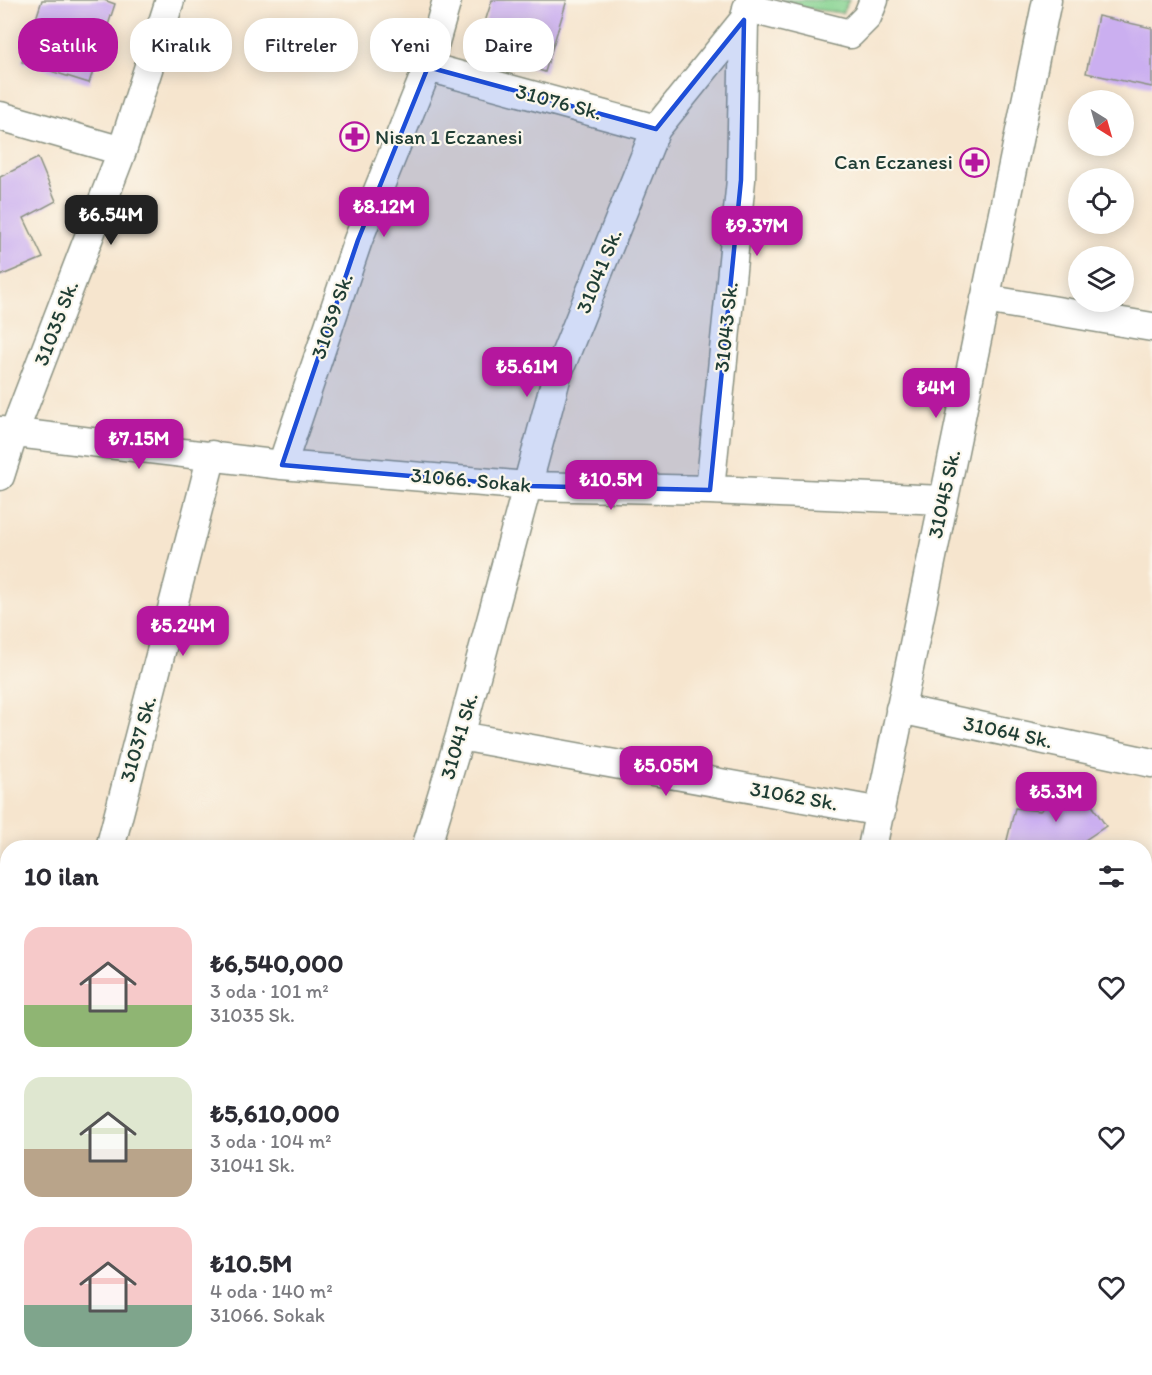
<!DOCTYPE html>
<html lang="tr">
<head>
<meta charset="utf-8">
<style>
	body { margin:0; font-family:Itim,sans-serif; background:#f7f7f7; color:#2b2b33; height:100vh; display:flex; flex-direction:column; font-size:22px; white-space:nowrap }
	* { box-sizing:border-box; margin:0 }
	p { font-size:20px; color:#7c7c81 }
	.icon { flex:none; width:33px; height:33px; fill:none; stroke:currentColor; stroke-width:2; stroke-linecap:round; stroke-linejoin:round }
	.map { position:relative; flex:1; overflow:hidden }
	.panel { position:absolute; left:0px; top:840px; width:1152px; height:536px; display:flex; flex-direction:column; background:#fff; border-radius:24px 24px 0 0; box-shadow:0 3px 15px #0003 }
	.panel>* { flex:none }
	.hud { position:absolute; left:18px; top:18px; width:600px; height:54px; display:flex; gap:12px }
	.needle { width:39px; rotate:143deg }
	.buttons { position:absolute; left:1068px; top:90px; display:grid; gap:12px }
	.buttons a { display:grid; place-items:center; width:66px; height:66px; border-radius:50%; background:#fff; box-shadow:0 3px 15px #0003; font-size:30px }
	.price { position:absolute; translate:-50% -51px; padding:0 14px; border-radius:12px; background:#b5179e; color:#fff; font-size:20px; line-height:39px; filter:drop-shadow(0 2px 3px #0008) }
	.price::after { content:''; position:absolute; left:50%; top:36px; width:18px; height:14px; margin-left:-9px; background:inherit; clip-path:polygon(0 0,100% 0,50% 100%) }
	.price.current { background:#222; color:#fff }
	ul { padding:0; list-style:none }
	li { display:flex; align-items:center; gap:18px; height:150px; padding:0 24px }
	li span { display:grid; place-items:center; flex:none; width:168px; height:120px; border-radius:18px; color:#555 }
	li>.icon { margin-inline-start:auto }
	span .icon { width:72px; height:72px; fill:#fffc; stroke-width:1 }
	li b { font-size:26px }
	h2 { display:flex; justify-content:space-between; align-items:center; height:72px; padding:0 24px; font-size:26px }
	.pill { padding:0 21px; border-radius:24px; background:#fff; box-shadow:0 3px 15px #0003; font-size:21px; line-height:54px }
	.pill.current { background:#b5179e; color:#fff }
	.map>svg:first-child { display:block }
	.green { fill:#86d391; stroke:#528862; stroke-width:1.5 }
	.building { fill:#cbaff0 }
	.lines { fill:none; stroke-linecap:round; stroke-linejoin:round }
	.street-casing { stroke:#8a9181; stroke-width:31 }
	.secondary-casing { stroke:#8a9181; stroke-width:35 }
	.street { stroke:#fff; stroke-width:28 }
	.secondary { stroke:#fbe6c4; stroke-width:33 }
	.marked { fill:#1d4ed8; fill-opacity:0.2; stroke:#1d4ed8; stroke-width:4.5; stroke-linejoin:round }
	.labels { text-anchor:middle; stroke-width:4.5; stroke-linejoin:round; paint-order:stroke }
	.street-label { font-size:21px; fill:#1f3d34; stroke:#fbf7ec }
	.poi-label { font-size:21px; fill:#1f3d34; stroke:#fbf7ec; text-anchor:start }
</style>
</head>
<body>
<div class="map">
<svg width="1152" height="1375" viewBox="0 0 1152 1375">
	<rect width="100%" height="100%" fill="#fbf7ec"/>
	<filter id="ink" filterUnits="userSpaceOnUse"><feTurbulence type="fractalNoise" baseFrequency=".0167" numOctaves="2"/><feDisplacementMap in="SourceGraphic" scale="12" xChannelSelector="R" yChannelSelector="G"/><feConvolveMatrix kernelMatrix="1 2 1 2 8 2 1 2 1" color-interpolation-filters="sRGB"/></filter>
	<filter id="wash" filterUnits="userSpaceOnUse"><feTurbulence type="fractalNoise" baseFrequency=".008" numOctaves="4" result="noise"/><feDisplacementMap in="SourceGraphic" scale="24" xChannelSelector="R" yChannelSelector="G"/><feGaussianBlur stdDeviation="1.35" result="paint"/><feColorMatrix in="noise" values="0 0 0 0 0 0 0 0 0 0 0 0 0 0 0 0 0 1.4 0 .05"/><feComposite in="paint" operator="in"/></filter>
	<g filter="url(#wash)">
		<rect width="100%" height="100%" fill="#f6e5ce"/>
		<!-- green -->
		<path class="green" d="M 781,0 L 849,0 L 842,13 L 802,8 Z
			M 0,1013 L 7,1014 L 7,1116 L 0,1115 Z"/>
		<g id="blocks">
			<!-- building -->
			<path class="building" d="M 42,0 L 104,0 L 115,4 L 89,83 L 22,62 Z
				M 492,0 L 567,0 L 545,72 L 476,50 Z
				M 1098,16 L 1152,28 L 1152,87 L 1086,73 Z
				M 38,158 L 56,201 L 24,218 L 43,258 L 0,276 L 0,177 Z
				M 1077,783 L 1106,826 L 1073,848 L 1005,848 L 1015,808 L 1040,811 Z"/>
		</g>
	</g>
	<g filter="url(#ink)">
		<use href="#blocks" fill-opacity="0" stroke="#8a9181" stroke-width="1.5"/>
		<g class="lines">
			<defs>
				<path id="street" d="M 747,8 L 850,34 L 867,17 L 874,0
					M 428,67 L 656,129
					M 0,116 L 122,151
					M 985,299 L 1152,327
					M 0,431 L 282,465 L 528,486 L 710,490 L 943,500
					M 282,465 L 358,240 L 428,67 L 447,0
					M 0,476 L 14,432 L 122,151 L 170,0
					M 710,490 L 741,180 L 744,20
					M 900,709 L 1152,763
					M 460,736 L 881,812
					M 110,848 L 212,455
					M 426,848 L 460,736 L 557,375 L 656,129 L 744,20 L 750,0
					M 872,848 L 1047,0
					M 0,975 L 8,976
					M 1144,1042 L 1152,1042
					M 0,1133 L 8,1134
					M 1144,1189 L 1152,1179
					M 0,1222 L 8,1182
					M 0,1321 L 8,1323
					M 0,1352 L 8,1356
					M 29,1368 L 41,1375
					M 166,1368 L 185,1375
					M 1134,1368 L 1141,1375
					M 653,1375 L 659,1368"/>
				<path id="secondary" d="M 1144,1283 L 1152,1274
					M 1144,1355 L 1152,1345
					M 1066,1375 L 1072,1368"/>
			</defs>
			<!-- street casing -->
			<use href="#street" class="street-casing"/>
			<!-- secondary casing -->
			<use href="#secondary" class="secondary-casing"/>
			<!-- street -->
			<use href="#street" class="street"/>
			<!-- secondary -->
			<use href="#secondary" class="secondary"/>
		</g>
	</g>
	<!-- marked area -->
	<path class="marked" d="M 744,20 L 741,180 L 710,490 L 528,486 L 282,465 L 358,240 L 428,67 L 656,129 Z"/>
	<!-- icons -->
	<defs>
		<symbol id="pharmacy-ring" viewBox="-11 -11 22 22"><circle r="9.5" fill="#fbf7ec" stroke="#b5179e" stroke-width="1.5"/><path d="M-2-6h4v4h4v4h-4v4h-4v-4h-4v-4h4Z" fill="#b5179e"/></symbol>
	</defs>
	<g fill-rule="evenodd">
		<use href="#pharmacy-ring" x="338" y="120" width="33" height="33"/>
		<use href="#pharmacy-ring" x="958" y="146" width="33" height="33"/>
	</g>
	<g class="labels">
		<!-- street labels -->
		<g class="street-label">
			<text transform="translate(559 102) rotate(15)" y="7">31076 Sk.</text>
			<text transform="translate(599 271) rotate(-68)" y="7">31041 Sk.</text>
			<text transform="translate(332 316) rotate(-71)" y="7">31039 Sk.</text>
			<text transform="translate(56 323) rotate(-69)" y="7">31035 Sk.</text>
			<text transform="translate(726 327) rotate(-84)" y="7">31043 Sk.</text>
			<text transform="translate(471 480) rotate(5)" y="7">31066. Sokak</text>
			<text transform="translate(944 494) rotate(-78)" y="7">31045 Sk.</text>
			<text transform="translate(1008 732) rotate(12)" y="7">31064 Sk.</text>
			<text transform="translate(459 736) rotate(-74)" y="7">31041 Sk.</text>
			<text transform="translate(138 739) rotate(-75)" y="7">31037 Sk.</text>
			<text transform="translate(794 796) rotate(10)" y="7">31062 Sk.</text>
		</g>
		<!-- poi labels -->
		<g class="poi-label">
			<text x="375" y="144">Nisan 1 Eczanesi</text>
			<text x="953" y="169" text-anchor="end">Can Eczanesi</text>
		</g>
	</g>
</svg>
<div class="buttons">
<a><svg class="needle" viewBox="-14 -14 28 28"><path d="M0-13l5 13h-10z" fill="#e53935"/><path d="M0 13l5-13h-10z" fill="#7c7c81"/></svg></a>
<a><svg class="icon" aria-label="locate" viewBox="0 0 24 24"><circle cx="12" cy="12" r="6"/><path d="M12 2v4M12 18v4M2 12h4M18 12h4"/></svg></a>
<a><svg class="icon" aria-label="layers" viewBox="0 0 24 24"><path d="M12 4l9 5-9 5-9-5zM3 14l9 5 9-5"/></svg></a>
</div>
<b class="price" style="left:384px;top:238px">₺8.12M</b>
<b class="price current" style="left:111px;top:246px">₺6.54M</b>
<b class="price" style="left:757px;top:257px">₺9.37M</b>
<b class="price" style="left:527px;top:398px">₺5.61M</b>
<b class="price" style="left:936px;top:419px">₺4M</b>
<b class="price" style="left:139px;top:470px">₺7.15M</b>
<b class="price" style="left:611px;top:511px">₺10.5M</b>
<b class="price" style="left:183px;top:657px">₺5.24M</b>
<b class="price" style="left:666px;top:797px">₺5.05M</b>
<b class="price" style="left:1056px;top:823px">₺5.3M</b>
<div class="hud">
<a class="pill current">Satılık</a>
<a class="pill">Kiralık</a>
<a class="pill">Filtreler</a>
<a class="pill">Yeni</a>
<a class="pill">Daire</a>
</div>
<section class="panel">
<h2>10 ilan<svg class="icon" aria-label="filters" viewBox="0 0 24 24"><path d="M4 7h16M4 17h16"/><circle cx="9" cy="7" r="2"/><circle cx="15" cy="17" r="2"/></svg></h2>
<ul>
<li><span style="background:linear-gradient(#f6c9c9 65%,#8fb573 0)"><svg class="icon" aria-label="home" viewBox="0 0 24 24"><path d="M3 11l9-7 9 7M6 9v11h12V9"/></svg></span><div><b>₺6,540,000</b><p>3 oda · 101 m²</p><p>31035 Sk.</p></div><svg class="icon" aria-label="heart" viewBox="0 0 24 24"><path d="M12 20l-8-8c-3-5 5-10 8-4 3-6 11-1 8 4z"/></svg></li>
<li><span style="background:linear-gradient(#dfe7d0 60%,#b9a48a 0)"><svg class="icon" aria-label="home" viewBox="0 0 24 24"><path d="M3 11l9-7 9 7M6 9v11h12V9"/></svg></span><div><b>₺5,610,000</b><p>3 oda · 104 m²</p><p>31041 Sk.</p></div><svg class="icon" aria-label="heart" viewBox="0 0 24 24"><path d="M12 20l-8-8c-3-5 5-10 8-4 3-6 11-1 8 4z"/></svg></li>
<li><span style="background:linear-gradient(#f6c9c9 65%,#7fa58c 0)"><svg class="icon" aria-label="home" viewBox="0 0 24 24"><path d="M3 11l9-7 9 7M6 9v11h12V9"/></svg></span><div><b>₺10.5M</b><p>4 oda · 140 m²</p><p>31066. Sokak</p></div><svg class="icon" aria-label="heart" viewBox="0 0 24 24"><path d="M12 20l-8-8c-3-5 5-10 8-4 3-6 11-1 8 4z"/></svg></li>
</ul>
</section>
</div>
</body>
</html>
